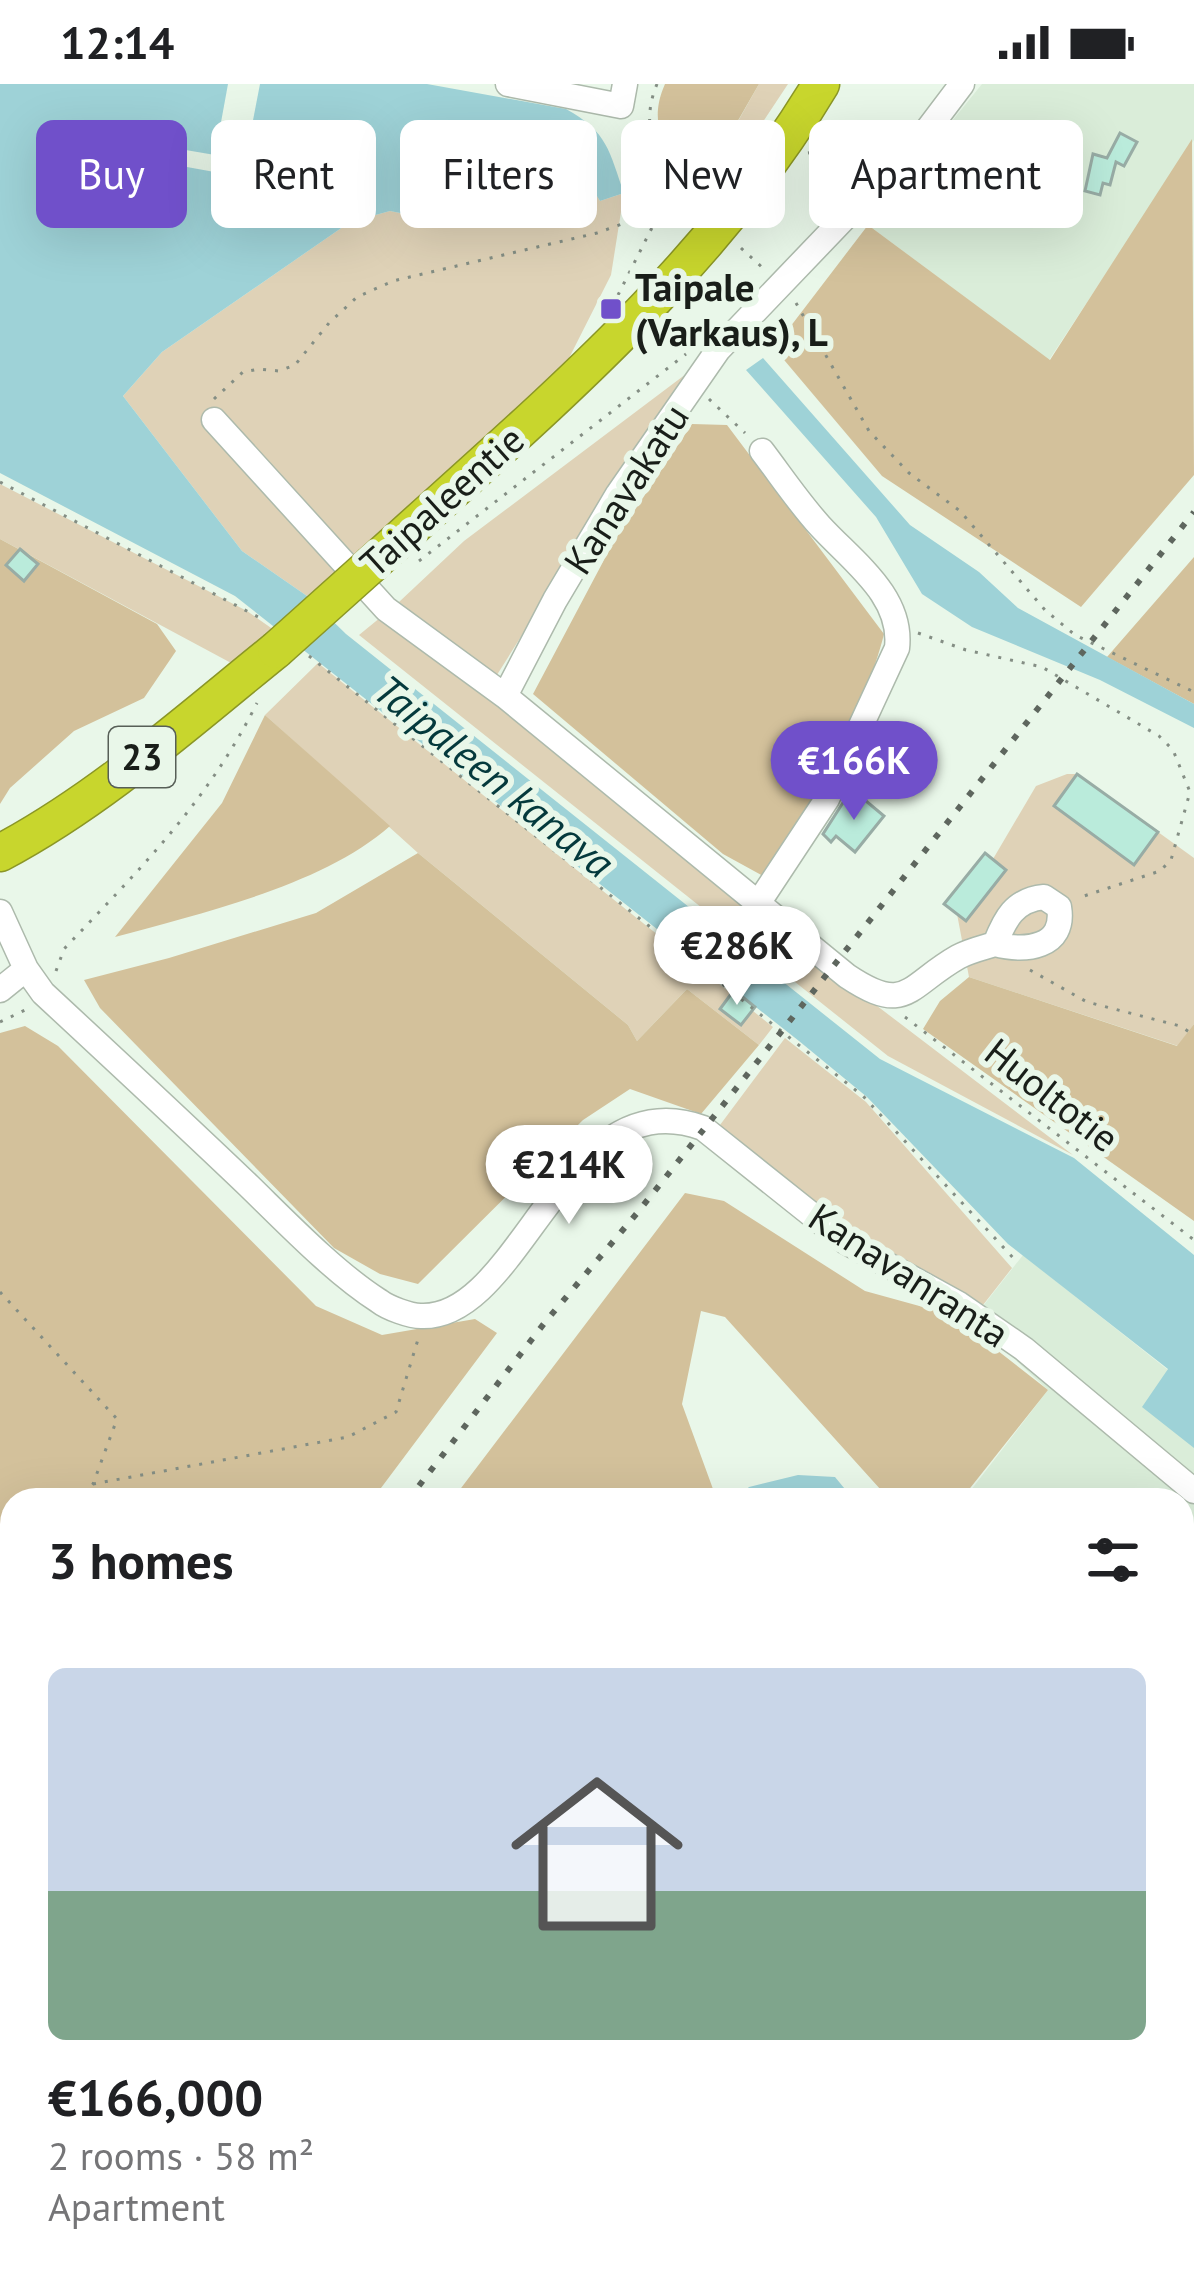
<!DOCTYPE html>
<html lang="en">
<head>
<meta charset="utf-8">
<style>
	body { margin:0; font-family:"PT Sans",sans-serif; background:#f6f6f6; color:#202124; height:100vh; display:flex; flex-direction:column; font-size:45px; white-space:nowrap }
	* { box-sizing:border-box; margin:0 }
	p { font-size:39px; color:#757577 }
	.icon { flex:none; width:66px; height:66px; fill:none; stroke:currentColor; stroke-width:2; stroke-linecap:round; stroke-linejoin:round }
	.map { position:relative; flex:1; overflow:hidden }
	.details { position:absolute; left:0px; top:1404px; width:1194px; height:804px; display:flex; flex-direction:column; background:#fff; border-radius:36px 36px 0 0; box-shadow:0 12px 48px #0002 }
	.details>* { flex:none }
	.hud { position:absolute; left:36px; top:36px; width:1122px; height:108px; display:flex; gap:24px }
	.price { position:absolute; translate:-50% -102px; padding:0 27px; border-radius:42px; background:#fff; color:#222; font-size:39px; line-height:78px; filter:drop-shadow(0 3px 6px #0008) }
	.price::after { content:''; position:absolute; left:50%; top:72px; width:36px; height:27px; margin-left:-18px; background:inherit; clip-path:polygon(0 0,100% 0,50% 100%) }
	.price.on { background:#7050ca; color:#fff }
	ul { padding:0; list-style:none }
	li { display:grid; align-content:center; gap:24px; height:636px; padding:0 48px }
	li+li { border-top:3px solid #e0e0e0 }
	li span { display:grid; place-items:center; height:372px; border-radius:18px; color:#555 }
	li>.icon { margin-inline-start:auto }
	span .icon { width:216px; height:216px; fill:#fffc; stroke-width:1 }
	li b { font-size:51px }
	h2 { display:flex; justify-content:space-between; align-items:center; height:144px; padding:0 48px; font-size:51px }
	.chip { padding:0 42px; border-radius:18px; background:#fff; box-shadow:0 12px 48px #0002; font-size:42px; line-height:108px }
	.chip.on { background:#7050ca; color:#fff }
	.status { display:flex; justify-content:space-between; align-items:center; height:84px; padding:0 60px; background:#fff; direction:ltr }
	.status svg { height:33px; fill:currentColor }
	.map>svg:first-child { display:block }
	.built { fill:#daedd9 }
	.green { fill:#dfd2b7 }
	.forest { fill:#d3c19b }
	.water { fill:#9ed2d7 }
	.pier { fill:#e9f7e9 }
	.building { fill:#baebdb; stroke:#98aca5; stroke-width:3 }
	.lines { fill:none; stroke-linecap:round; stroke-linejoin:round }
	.minor-casing { stroke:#adbaac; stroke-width:27 }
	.highway-casing { stroke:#8b9626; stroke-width:39 }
	.path { stroke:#848e84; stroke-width:3; stroke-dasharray:3 9; stroke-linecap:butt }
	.minor { stroke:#fff; stroke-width:24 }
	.highway { stroke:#c8d62d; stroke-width:36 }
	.rail { stroke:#5e665e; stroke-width:6; stroke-dasharray:6 12; stroke-linecap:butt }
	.highway-bridge-casing { stroke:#8b9626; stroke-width:39; stroke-linecap:butt }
	.highway-bridge { stroke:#c8d62d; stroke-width:36 }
	.poi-dot { fill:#7050ca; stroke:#e9f7e9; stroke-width:4.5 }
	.labels { text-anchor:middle; stroke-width:12; stroke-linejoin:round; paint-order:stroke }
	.shield { fill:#e9f7e9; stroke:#575f57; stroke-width:3 }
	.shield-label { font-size:36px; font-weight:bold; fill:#191e19 }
	.poi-label { font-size:39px; font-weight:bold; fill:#191e19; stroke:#e9f7e9; text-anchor:start }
	.street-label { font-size:39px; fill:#191e19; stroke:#e9f7e9 }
	.water-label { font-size:42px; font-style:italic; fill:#04393c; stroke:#e9f7e9 }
</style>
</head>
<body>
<div class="status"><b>12:14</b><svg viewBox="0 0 49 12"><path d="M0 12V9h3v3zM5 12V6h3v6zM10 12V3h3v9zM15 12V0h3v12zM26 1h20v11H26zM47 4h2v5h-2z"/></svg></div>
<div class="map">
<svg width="1194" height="2208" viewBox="0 0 1194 2208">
	<rect width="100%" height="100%" fill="#e9f7e9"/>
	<!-- built -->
	<path class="built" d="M 982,0 L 1194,0 L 1194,56 L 1049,276 L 868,141 Z
		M 1023,1171 L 1168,1286 L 1194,1364 L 1194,1554 L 1182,1545 L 1182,1416 L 964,1415 L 1048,1306 L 972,1236 Z"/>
	<!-- green -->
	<path class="green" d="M 759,0 L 788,0 L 709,119 L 698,108 Z
		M 568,93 L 590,99 L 600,117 L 624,109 L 611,191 L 564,284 L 340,486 L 307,512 L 242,467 L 123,312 L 162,268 L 350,138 L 390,127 L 471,143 L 519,96 Z
		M 686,290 L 495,594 L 399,518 L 464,457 Z
		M 0,400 L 247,527 L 274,546 L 233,580 L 0,455 Z
		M 381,533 L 487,611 L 843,896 L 1073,1071 L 888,972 L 359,551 Z
		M 318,579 L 773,943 L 759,961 L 687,905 L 637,957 L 628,941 L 418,769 L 265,631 Z
		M 1067,690 L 1077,690 L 1054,723 L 1133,780 L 1158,748 L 1194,774 L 1194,940 L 1178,962 L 969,893 L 957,830 L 966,837 L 1006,787 L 993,775 L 1036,702 Z
		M 785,954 L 866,1018 L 1012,1184 L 983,1221 L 874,1165 L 720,1041 Z"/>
	<!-- forest -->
	<path class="forest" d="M 665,0 L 759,0 L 697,108 C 670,75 645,44 665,0 Z
		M 1192,55 L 1194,391 L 1081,523 L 882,392 L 774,264 L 868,141 L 1050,276 Z
		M 692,340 L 727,341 L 884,550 C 866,623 810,731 765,793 L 723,770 L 533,610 L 613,459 Z
		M 0,455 L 157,540 L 176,567 L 144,614 L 74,647 L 10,704 L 0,720 Z
		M 1194,473 L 1194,620 L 1107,573 Z
		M 265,631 L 390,742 C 322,802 201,829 115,853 L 222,719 Z
		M 418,769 L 628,941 L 637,957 L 687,905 L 759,961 L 701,1030 L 630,1005 L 583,1036 L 418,1200 L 380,1190 L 334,1164 L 100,924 L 84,896 L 169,874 L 316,829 Z
		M 969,893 L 1177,962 L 1194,940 L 1194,1137 L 923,945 L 940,917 Z
		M 25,942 L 58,962 L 316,1222 L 382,1251 L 475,1235 L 497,1249 L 372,1416 L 12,1416 L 12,1849 L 0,1846 L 0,949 Z
		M 685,1109 L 724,1117 L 865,1207 L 952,1231 L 1048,1306 L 963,1413 L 966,1416 L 890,1416 L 725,1233 L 701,1227 L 682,1320 L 717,1416 L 452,1416 Z
		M 1182,1545 L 1194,1554 L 1194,1644 L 1182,1636 Z"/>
	<!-- water -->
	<path class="water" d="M 0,0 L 427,0 L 566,25 C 608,48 609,67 624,109 L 600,117 L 589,99 L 568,93 L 520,96 L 511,113 L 471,143 L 390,127 L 350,138 L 162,268 L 123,312 L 242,467 L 307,512 L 346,550 L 880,975 L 1074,1074 L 1194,1171 L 1194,1364 L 1142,1323 L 1168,1285 L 1008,1160 L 867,1013 L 799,957 L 235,512 L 0,389 Z
		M 763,274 L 910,441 L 979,488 L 1018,524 L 1194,620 L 1194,644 L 1100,596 L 972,543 L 922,510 L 876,433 L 746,286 Z
		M 798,1391 L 835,1393 L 854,1416 L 735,1416 L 749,1403 Z
		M 1182,1640 L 1194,1648 L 1194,2208 L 0,2208 L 0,2105 L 12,2084 L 12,2196 L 1182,2196 Z
		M 0,1846 L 12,1849 L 12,2012 L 0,2016 Z"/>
	<!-- pier -->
	<path class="pier" d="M 228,0 L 260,0 L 242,93 L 165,79 L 168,63 L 215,71 Z"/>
	<!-- building -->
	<path class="building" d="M 1120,49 L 1137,58 L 1124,82 L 1116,78 L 1110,101 L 1103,99 L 1100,111 L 1085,107 L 1093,70 L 1107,74 Z
		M 20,465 L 38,480 L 24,497 L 6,481 Z
		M 1077,690 L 1158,748 L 1134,781 L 1054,722 Z
		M 860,712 L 884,732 L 855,768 L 836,752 L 831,758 L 823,750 L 846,714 L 854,720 Z
		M 985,769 L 1006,786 L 966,837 L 944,820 Z
		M 734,906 L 755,923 L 741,941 L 720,925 Z"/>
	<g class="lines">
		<defs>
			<path id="minor" d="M 508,0 L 621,22 L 625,0
				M 214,336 L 386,525 L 505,612 L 847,892 C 907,932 907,902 958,873 C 969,867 982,864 995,860 C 1005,835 1014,816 1044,813 L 1059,823 C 1066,864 1025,868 995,860
				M 505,612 L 555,516 L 618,410 L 718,266 L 922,53 L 962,0
				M 759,818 L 827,715 L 897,564 C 903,512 853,478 820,442 C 799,419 781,392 762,367
				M 0,828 L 26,885 L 43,909 C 112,973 181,1037 249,1102 C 287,1139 335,1189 379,1217 C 388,1224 410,1232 421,1232 C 522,1236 564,993 703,1044 L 846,1158 L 959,1220 L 1024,1265 L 1194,1407
				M 0,906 L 26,885"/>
			<path id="highway" d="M 372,480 C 535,331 706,192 821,0
				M 0,769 C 100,716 188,637 276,566"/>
		</defs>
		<!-- minor casing -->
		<use href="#minor" class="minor-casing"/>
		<!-- highway casing -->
		<use href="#highway" class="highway-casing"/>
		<!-- path -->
		<path class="path" d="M 657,0 C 636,50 663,90 698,125
			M 808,69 L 887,58
			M 741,164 L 765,186
			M 618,211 L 673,102
			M 796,219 L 869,347 L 909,389 L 960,427 L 1045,526 L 1075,551 L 1194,608
			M 214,315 L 243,288 L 259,285 L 279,287 L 295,281 L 329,239 L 357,213 L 393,197 L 597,149 L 661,126
			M 709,315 L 745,349
			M 0,398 L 264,536
			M 419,477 L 686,270
			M 918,549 L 966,566 L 1042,583 L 1159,652 L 1173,666 L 1190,708 L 1171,776 L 1160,787 L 1081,813
			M 309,572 L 863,1012 L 1017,1178
			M 1030,886 L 1087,918 L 1180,942 L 1194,951
			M 56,887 L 64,865 C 139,786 207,719 257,619
			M 905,933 L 1194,1156
			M 0,938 L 25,926
			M 0,1208 L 117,1335 L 93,1400 L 79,1416
			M 93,1400 L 348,1353 L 396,1328 L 419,1252
			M 0,1490 L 12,1482"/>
		<!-- minor -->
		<use href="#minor" class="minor"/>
		<!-- highway -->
		<use href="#highway" class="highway"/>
		<!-- rail -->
		<path class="rail" d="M 408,1416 L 546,1237 L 638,1128 L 1194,428
			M 0,2036 L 12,2017"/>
		<defs>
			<path id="highway-bridge" d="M 276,566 L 372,480"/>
		</defs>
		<!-- highway-bridge casing -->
		<use href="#highway-bridge" class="highway-bridge-casing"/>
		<!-- highway-bridge -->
		<use href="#highway-bridge" class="highway-bridge"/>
	</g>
	<!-- markers -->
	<rect class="poi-dot" x="599" y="213" width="24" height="24" rx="6"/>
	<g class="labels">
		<!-- shield labels -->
		<rect class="shield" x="109" y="643" width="66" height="60" rx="9"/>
		<g class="shield-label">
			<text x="142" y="686">23</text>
		</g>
		<!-- poi labels -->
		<g class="poi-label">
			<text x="635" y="217">Taipale<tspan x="635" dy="45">(Varkaus), L</tspan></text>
		</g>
		<!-- street labels -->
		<g class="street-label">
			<text transform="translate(626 405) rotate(-57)" y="14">Kanavakatu</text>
			<text transform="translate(442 417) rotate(-42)" y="14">Taipaleentie</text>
			<text transform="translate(1052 1011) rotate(38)" y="14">Huoltotie</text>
			<text transform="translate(909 1191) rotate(33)" y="14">Kanavanranta</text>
		</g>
		<!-- water labels -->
		<g class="water-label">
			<text transform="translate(494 692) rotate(39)" y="15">Taipaleen kanava</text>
		</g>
	</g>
</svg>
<b class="price on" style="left:854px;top:739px">€166K</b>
<b class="price" style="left:737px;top:924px">€286K</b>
<b class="price" style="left:569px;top:1143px">€214K</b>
<div class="hud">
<a class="chip on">Buy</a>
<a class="chip">Rent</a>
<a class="chip">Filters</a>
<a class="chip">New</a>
<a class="chip">Apartment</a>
</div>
<section class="details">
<h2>3 homes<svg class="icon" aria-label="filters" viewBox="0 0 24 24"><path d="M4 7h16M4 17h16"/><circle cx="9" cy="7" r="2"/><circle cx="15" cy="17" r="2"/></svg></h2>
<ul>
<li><span style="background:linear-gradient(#c9d6e8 60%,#7fa58c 0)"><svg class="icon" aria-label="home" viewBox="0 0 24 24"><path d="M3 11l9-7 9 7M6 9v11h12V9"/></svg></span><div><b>€166,000</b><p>2 rooms · 58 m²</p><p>Apartment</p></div></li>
</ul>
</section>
</div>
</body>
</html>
